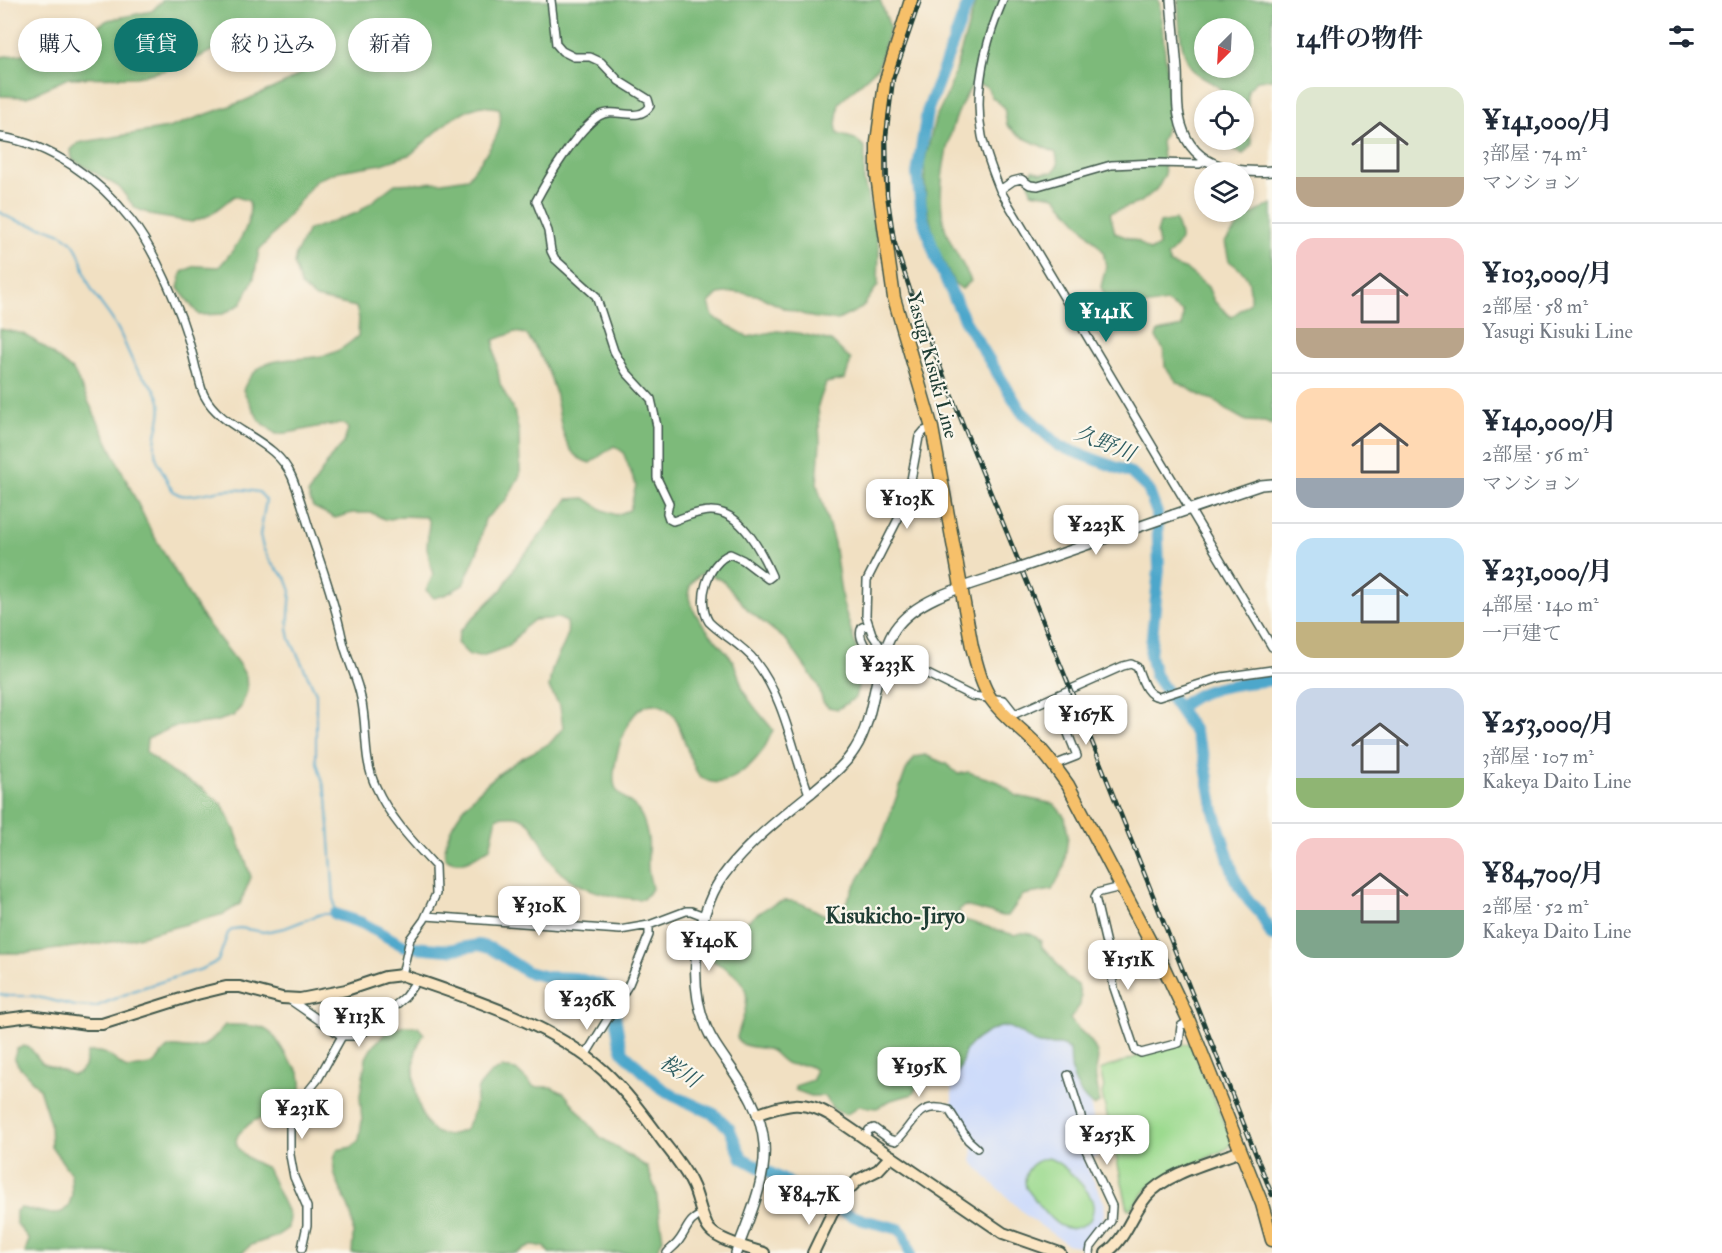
<!DOCTYPE html>
<html lang="ja">
<head>
<meta charset="utf-8">
<style>
	body { margin:0; font-family:"IM FELL Double Pica","Noto Serif JP",serif; background:#f6f6f7; color:#1f2937; height:100vh; display:flex; flex-direction:column; font-size:22px; white-space:nowrap }
	* { box-sizing:border-box; margin:0 }
	p { font-size:20px; color:#747a83 }
	.icon { flex:none; width:33px; height:33px; fill:none; stroke:currentColor; stroke-width:2; stroke-linecap:round; stroke-linejoin:round }
	.map { position:relative; flex:1; overflow:hidden }
	.drawer { display:flex; flex-direction:column; background:#fff; width:450px }
	.drawer>* { flex:none }
	.hud { position:absolute; left:18px; top:18px; width:570px; height:54px; display:flex; gap:12px }
	.needle { width:39px; rotate:204deg }
	.controls { position:absolute; left:1194px; top:18px; display:grid; gap:12px }
	.controls a { display:grid; place-items:center; width:60px; height:60px; border-radius:50%; background:#fff; box-shadow:0 3px 9px #0003; font-size:30px }
	.price { position:absolute; translate:-50% -51px; padding:0 14px; border-radius:12px; background:#fff; color:#222; font-size:20px; line-height:39px; filter:drop-shadow(0 2px 3px #0008) }
	.price::after { content:''; position:absolute; left:50%; top:36px; width:18px; height:14px; margin-left:-9px; background:inherit; clip-path:polygon(0 0,100% 0,50% 100%) }
	.price.selected { background:#0f766e; color:#fff }
	ul { padding:0; list-style:none }
	li { display:flex; align-items:center; gap:18px; height:150px; padding:0 24px }
	li+li { border-top:2px solid #e0e1e3 }
	li span { display:grid; place-items:center; flex:none; width:168px; height:120px; border-radius:18px; color:#555 }
	li>.icon { margin-inline-start:auto }
	span .icon { width:72px; height:72px; fill:#fffc; stroke-width:1 }
	li b { font-size:26px }
	h2 { display:flex; justify-content:space-between; align-items:center; height:72px; padding:0 24px; font-size:26px }
	.chip { padding:0 21px; border-radius:27px; background:#fff; box-shadow:0 3px 9px #0003; font-size:21px; line-height:54px }
	.chip.selected { background:#0f766e; color:#fff }
	main { display:flex; flex:1; min-height:0 }
	.map>svg:first-child { display:block }
	.built { fill:#cedbfa }
	.green { fill:#9cda8f; stroke:#5e8c62; stroke-width:1.5 }
	.forest { fill:#7dba7a; stroke:#4e7c57; stroke-width:1.5; fill-rule:evenodd }
	.lines { fill:none; stroke-linecap:round; stroke-linejoin:round }
	.stream { stroke:#4ea7cb; stroke-width:2 }
	.river { stroke:#4ea7cb; stroke-width:12 }
	.minor-casing { stroke:#3e5549; stroke-width:10 }
	.tertiary-casing { stroke:#3e5549; stroke-width:12 }
	.secondary-casing { stroke:#3e5549; stroke-width:14 }
	.primary-casing { stroke:#3e5549; stroke-width:15 }
	.minor { stroke:#fff; stroke-width:7 }
	.tertiary { stroke:#fff; stroke-width:9 }
	.secondary { stroke:#fbe6c4; stroke-width:10 }
	.primary { stroke:#f6c06b; stroke-width:12 }
	.rail-casing { stroke:#1f3d34; stroke-width:4.5 }
	.rail { stroke:#fbf7ec; stroke-width:2; stroke-dasharray:7; stroke-linecap:butt }
	.tertiary-bridge-casing { stroke:#3e5549; stroke-width:12; stroke-linecap:butt }
	.tertiary-bridge { stroke:#fff; stroke-width:9 }
	.labels { text-anchor:middle; stroke-width:4.5; stroke-linejoin:round; paint-order:stroke }
	.street-label { font-size:20px; fill:#1f3d34; stroke:#fbf7ec }
	.water-label { font-size:21px; font-style:italic; fill:#2d5d61; stroke:#fbf7ec }
	.quarter-label { font-size:22px; font-weight:bold; fill:#1f3d34; stroke:#fbf7ec }
</style>
</head>
<body>
<main>
<div class="map">
<svg width="1272" height="1253" viewBox="0 0 1272 1253">
	<rect width="100%" height="100%" fill="#fbf7ec"/>
	<filter id="ink" filterUnits="userSpaceOnUse"><feTurbulence type="fractalNoise" baseFrequency=".0167" numOctaves="2"/><feDisplacementMap in="SourceGraphic" scale="12" xChannelSelector="R" yChannelSelector="G"/><feConvolveMatrix kernelMatrix="1 2 1 2 8 2 1 2 1" color-interpolation-filters="sRGB"/></filter>
	<filter id="wash" filterUnits="userSpaceOnUse"><feTurbulence type="fractalNoise" baseFrequency=".008" numOctaves="4" result="noise"/><feDisplacementMap in="SourceGraphic" scale="24" xChannelSelector="R" yChannelSelector="G"/><feGaussianBlur stdDeviation="1.35" result="paint"/><feColorMatrix in="noise" values="0 0 0 0 0 0 0 0 0 0 0 0 0 0 0 0 0 1.4 0 .05"/><feComposite in="paint" operator="in"/></filter>
	<g filter="url(#wash)">
		<rect width="100%" height="100%" fill="#f1e0c2"/>
		<!-- built -->
		<path class="built" d="M 984,1022 L 1069,1033 L 1084,1075 L 1094,1122 L 1100,1133 L 1097,1156 L 1084,1161 L 1105,1204 L 1103,1221 L 1083,1247 L 1067,1244 L 1028,1217 L 987,1178 L 972,1161 L 973,1143 L 961,1127 L 953,1108 L 951,1087 L 955,1042 Z"/>
		<!-- green -->
		<path class="green" d="M 1190,1043 L 1232,1141 L 1228,1148 L 1150,1186 L 1130,1209 L 1128,1209 L 1102,1094 L 1104,1087 L 1100,1070 L 1161,1048 Z
			M 1048,1158 C 1062,1162 1092,1191 1093,1205 C 1094,1210 1092,1215 1090,1220 C 1061,1245 1044,1209 1026,1188 C 1022,1171 1032,1161 1048,1158 Z"/>
		<!-- forest -->
		<path class="forest" d="M 163,0 L 880,0 L 890,27 L 878,67 L 839,103 L 836,125 L 838,134 L 855,139 L 865,147 L 864,181 L 879,248 L 878,285 L 862,308 L 838,320 L 815,318 L 786,309 L 757,295 L 734,292 L 718,294 L 709,303 L 713,317 L 748,337 L 777,331 L 798,333 L 831,341 L 851,360 L 845,379 L 826,383 L 818,405 L 820,443 L 817,484 L 834,543 L 842,600 L 859,657 L 859,683 L 855,698 L 838,709 L 828,707 L 823,702 L 818,685 L 787,641 L 749,611 L 723,581 L 705,572 C 662,592 716,638 731,658 C 738,668 739,682 745,693 C 752,706 764,718 773,730 C 770,736 767,744 763,750 C 750,768 720,796 699,775 C 690,766 683,729 674,716 C 670,710 662,705 655,704 C 628,703 616,752 614,773 C 612,798 626,795 637,809 C 640,813 644,821 645,826 C 651,843 647,851 648,867 C 648,874 651,882 652,889 L 643,899 C 615,899 578,890 557,869 C 543,854 538,820 516,816 C 510,815 503,816 497,817 L 490,848 C 473,857 465,869 445,858 C 442,821 485,782 514,763 C 525,755 540,750 551,742 C 555,738 559,732 563,728 L 560,706 L 549,688 C 550,680 551,671 554,664 C 561,648 570,640 567,622 L 558,618 L 534,620 L 523,629 L 509,646 L 482,656 L 469,655 L 457,643 L 460,631 L 502,589 L 518,562 L 532,546 L 568,499 L 585,498 L 603,510 L 616,515 L 630,510 L 636,485 L 623,452 L 614,446 L 590,463 C 584,461 577,458 574,454 C 559,437 560,409 554,388 C 548,367 539,351 526,334 L 515,332 L 494,340 L 494,349 L 500,384 L 514,411 L 519,433 L 520,475 L 506,500 L 485,519 L 477,553 L 463,585 L 447,594 L 434,598 L 426,590 L 433,575 L 427,548 L 429,522 L 426,517 L 401,516 L 386,520 L 372,513 L 352,513 L 335,518 L 313,507 L 308,494 L 330,458 L 344,443 L 348,429 L 345,424 C 321,423 300,433 276,434 L 259,420 L 243,390 C 261,348 295,365 330,354 C 340,351 350,343 358,336 L 359,318 L 356,307 L 316,298 L 301,286 L 294,264 L 296,254 L 308,230 L 357,213 L 395,184 L 442,182 L 468,178 C 482,158 507,133 499,108 L 481,106 L 465,111 L 451,119 L 411,154 L 382,164 L 339,171 L 316,180 L 273,235 L 259,250 L 254,278 L 241,304 L 223,314 L 199,315 L 178,288 L 182,272 L 195,266 L 219,267 C 235,249 254,225 249,201 L 234,196 L 210,215 L 192,222 L 155,216 L 135,208 L 119,187 L 72,159 L 71,150 L 78,143 L 168,128 L 244,101 L 287,82 L 306,70 L 310,55 L 303,42 L 283,34 L 263,30 L 242,35 L 182,66 L 136,77 L 68,78 L 27,97 L 0,96 L 0,57 L 31,53 L 61,47 L 108,20 L 152,11 Z
			M 976,0 L 1159,0 L 1167,71 L 1170,117 L 1161,142 L 1165,174 L 1158,188 L 1141,202 L 1110,213 L 1115,233 L 1139,242 L 1150,251 L 1159,246 L 1157,233 L 1160,223 L 1175,220 C 1183,239 1183,242 1167,256 L 1170,264 L 1187,270 L 1208,287 L 1214,301 L 1231,317 L 1250,303 C 1251,279 1248,274 1229,261 L 1225,242 L 1245,218 L 1272,204 L 1272,425 L 1265,422 L 1246,421 L 1223,408 L 1214,400 L 1203,397 L 1177,382 L 1165,367 L 1164,351 L 1156,337 L 1158,332 L 1182,327 L 1183,312 L 1166,302 C 1146,306 1128,310 1108,302 L 1101,287 L 1106,266 L 1103,251 L 1055,196 L 1031,192 L 1028,178 L 1033,170 L 1041,173 L 1053,172 L 1058,165 L 1056,153 L 1018,135 L 1007,125 L 1004,107 L 992,97 L 987,87 L 974,83 C 949,116 933,192 946,231 C 951,247 964,264 971,281 L 962,289 L 954,283 L 937,248 L 926,204 L 924,164 L 935,119 L 949,91 Z
			M 1178,0 L 1272,0 L 1272,79 L 1257,80 L 1248,90 L 1247,124 L 1252,144 L 1243,154 L 1232,149 L 1233,140 L 1244,140 L 1244,100 L 1229,100 C 1221,83 1201,80 1193,70 C 1178,50 1180,23 1178,0 ZM 1204,28 L 1244,28 L 1244,68 L 1204,68 Z
			M 0,329 L 24,334 L 44,347 L 74,372 L 151,531 L 200,614 L 238,663 L 246,676 L 247,691 L 241,707 L 233,716 L 214,722 L 173,727 L 147,739 L 146,752 L 172,773 L 203,789 L 222,804 L 235,830 L 251,877 L 240,904 L 224,914 L 126,940 L 28,953 L 0,953 Z
			M 925,755 L 946,764 L 958,774 L 968,772 L 999,782 L 1017,796 L 1054,804 L 1065,817 L 1068,835 L 1064,868 L 1052,890 L 1023,895 L 1008,916 L 1003,916 L 965,906 L 959,910 L 961,919 L 1014,935 C 1026,931 1032,933 1041,941 L 1042,947 L 1053,958 L 1067,978 L 1078,985 L 1081,997 L 1080,1005 L 1070,1019 C 1075,1028 1086,1034 1092,1043 C 1104,1062 1093,1065 1096,1080 C 1098,1088 1099,1095 1099,1103 L 1094,1106 C 1082,1101 1071,1078 1071,1065 C 1070,1060 1071,1055 1070,1050 C 1059,1040 1049,1048 1036,1043 C 1027,1039 1016,1028 1007,1027 C 995,1025 970,1041 965,1052 C 961,1059 963,1067 957,1073 C 938,1088 930,1056 913,1094 L 891,1100 L 877,1108 L 859,1106 L 846,1115 L 833,1109 L 825,1096 L 811,1096 L 795,1090 L 795,1086 L 813,1080 L 815,1070 C 805,1061 800,1067 788,1064 C 781,1061 778,1056 773,1052 C 764,1046 750,1049 740,1043 L 737,1037 C 745,1008 758,990 727,969 C 714,960 715,966 707,950 L 710,940 C 718,934 727,933 736,928 C 752,920 766,904 785,901 C 805,899 823,919 833,916 C 836,916 838,913 841,911 L 883,835 L 906,770 L 915,757 Z
			M 225,1025 C 237,1025 250,1024 262,1028 C 276,1033 280,1047 288,1058 C 290,1062 294,1065 297,1069 C 305,1081 301,1101 291,1111 C 282,1121 268,1116 256,1120 C 252,1121 248,1125 245,1128 C 221,1145 252,1162 267,1168 L 289,1215 L 288,1228 L 275,1237 L 251,1245 L 242,1253 L 25,1253 L 29,1239 L 16,1223 L 16,1211 L 21,1208 L 52,1214 L 62,1212 L 68,1207 L 72,1196 L 71,1174 L 51,1146 L 50,1123 L 39,1088 L 18,1065 L 14,1057 L 17,1049 L 24,1046 L 30,1048 L 42,1063 L 73,1075 L 79,1073 L 84,1067 L 87,1053 C 105,1048 113,1059 127,1069 L 155,1064 C 171,1037 173,1050 195,1048 C 208,1047 217,1034 225,1025 Z
			M 404,1026 L 418,1027 L 424,1034 C 421,1040 417,1045 416,1051 C 410,1070 417,1120 434,1131 C 443,1138 455,1134 465,1130 L 474,1111 L 478,1088 L 490,1074 L 502,1068 L 516,1070 L 534,1087 L 551,1087 L 564,1093 L 600,1137 L 647,1167 L 656,1191 L 663,1239 L 655,1253 L 549,1253 L 545,1247 L 534,1245 L 516,1253 L 352,1253 C 353,1242 354,1230 352,1219 C 349,1196 325,1177 337,1150 L 352,1147 L 359,1140 L 362,1121 L 360,1096 L 366,1058 L 372,1047 L 388,1031 Z"/>
		<g class="lines">
			<!-- stream -->
			<path class="stream" d="M 0,212 C 18,226 44,224 63,235 C 83,247 81,268 90,286 C 96,300 108,311 115,324 C 124,338 128,355 137,369 C 144,379 155,386 159,398 C 165,415 153,433 155,451 C 156,461 161,468 165,476 C 168,483 171,491 178,494 C 188,499 211,491 223,490 C 235,489 247,490 259,492 L 266,500 L 260,535 L 263,548 L 271,563 L 286,578 L 291,591 L 288,627 L 290,639 L 316,693 L 316,759 L 327,797 L 335,914 L 321,914 L 285,928 L 264,932 L 240,928 L 233,929 L 228,933 L 218,961 L 202,969 L 138,989 L 95,1007 L 75,1006 L 33,996 L 8,996 L 0,994"/>
			<!-- river -->
			<path class="river" d="M 969,0 L 927,112 L 917,174 L 922,216 L 937,261 L 965,321 L 1021,411 L 1059,446 L 1131,473 L 1148,489 L 1157,513 L 1159,569 L 1150,655 L 1155,675 L 1194,731 L 1204,756 L 1214,811 L 1235,879 L 1249,901 L 1260,913 L 1272,936
				M 1179,708 C 1203,685 1241,684 1272,680
				M 335,914 L 362,923 L 404,946 L 448,950 L 479,945 L 492,949 L 527,972 L 547,977 L 576,978 L 604,986 L 609,993 L 613,1002 L 619,1039 L 623,1052 L 657,1085 L 672,1095 L 714,1114 L 729,1128 L 742,1158 L 841,1211 L 863,1220 L 899,1229 L 904,1235 L 910,1253"/>
		</g>
	</g>
	<g filter="url(#ink)">
		<g class="lines">
			<defs>
				<path id="minor" d="M 551,0 L 556,44 L 562,51 L 574,57 L 590,57 L 601,62 L 619,81 L 648,99 L 650,106 C 639,124 615,106 599,116 C 577,130 548,178 536,201 L 548,231 L 551,251 L 555,259 L 596,296 L 614,351 L 626,372 L 651,399 L 657,426 L 657,478 L 669,503 L 667,513 L 669,519 L 673,521 C 685,517 698,511 710,511 C 741,510 761,551 772,576 L 768,579 L 743,560 L 730,554 C 707,563 696,602 709,622 C 723,636 743,645 755,661 C 785,699 792,750 809,794
					M 1003,0 C 985,43 973,90 982,136 C 986,155 993,172 1000,190 L 1272,647
					M 0,137 C 51,144 100,180 131,220 C 152,246 169,286 181,317 C 187,334 192,351 196,369 C 199,377 200,387 204,395 C 223,432 275,437 292,477 C 300,496 305,517 312,537 C 323,570 335,603 342,637 C 346,658 357,677 361,698 C 368,728 362,758 376,787 C 390,818 412,841 435,866 L 436,894 L 424,920 L 410,939 L 402,975
					M 1000,190 L 1013,181 L 1021,179 L 1030,185 L 1038,186 L 1111,165 L 1156,163 L 1199,164 L 1205,161
					M 868,625 L 862,627 C 855,640 873,655 881,664
					M 881,648 L 872,634 L 866,616 L 867,580 L 898,519 L 904,496 L 911,480 L 919,437 L 924,431 L 932,428
					M 891,656 L 972,696 L 1004,700 L 1015,714 L 1123,666 L 1131,664 L 1137,667 C 1142,679 1145,695 1159,697 L 1222,677 L 1272,670
					M 1054,765 L 1077,756 L 1055,701 L 1055,697
					M 1121,887 L 1097,893 L 1095,897 L 1106,944 L 1114,988 L 1135,1050 L 1141,1053 L 1179,1043 L 1181,1026 L 1189,1021
					M 426,916 L 620,930 L 649,925 L 686,911 L 691,911 L 704,916
					M 290,1000 L 342,1036 L 356,1036 L 367,1030 L 405,997 L 417,980
					M 585,1056 L 629,984 L 649,935 L 649,925
					M 1068,1075 L 1081,1116 L 1086,1150 L 1112,1206 L 1111,1221 L 1091,1247 L 1090,1253
					M 864,1138 L 869,1130 L 874,1128 L 889,1139 L 896,1141 C 915,1124 917,1100 949,1110 L 968,1140 L 977,1148
					M 302,1248 L 307,1225 L 307,1207 L 294,1177 L 290,1155 L 290,1119 L 298,1104 L 318,1079 L 342,1036
					M 667,1253 C 670,1249 675,1246 678,1242 C 687,1231 688,1219 702,1215"/>
				<path id="tertiary" d="M 1171,0 C 1173,23 1175,47 1177,70 C 1178,85 1176,102 1179,116 C 1188,166 1229,174 1272,171
					M 1173,515 L 1261,485 L 1272,484
					M 736,1253 C 748,1220 767,1180 764,1144 C 761,1104 736,1077 715,1044 C 687,1000 692,939 713,893 C 729,858 781,817 811,793 C 827,779 844,767 855,749 C 868,729 872,702 877,680 C 882,663 885,644 895,629 C 918,596 974,584 1011,571"/>
				<path id="secondary" d="M 0,1020 L 30,1016 L 87,1024 L 102,1024 L 197,994 L 226,987 L 240,987 L 282,998 L 300,999 L 346,990 L 385,977 L 402,975 C 468,998 549,1022 603,1070 C 626,1091 645,1117 664,1143 C 674,1156 685,1169 692,1184 C 699,1197 701,1220 710,1230 C 719,1241 750,1249 764,1253
					M 758,1114 C 788,1104 803,1099 832,1116 L 1003,1233 L 1060,1253
					M 813,1253 L 839,1199 L 858,1180 L 878,1170 L 891,1156
					M 1106,1253 C 1126,1239 1131,1215 1146,1197 C 1165,1173 1212,1162 1241,1151"/>
				<path id="primary" d="M 911,0 L 885,83 L 877,142 L 877,176 L 894,298 L 932,428 L 972,647 C 977,665 981,684 991,699 C 1003,716 1019,727 1034,742 C 1047,755 1057,770 1068,785 L 1164,968 L 1189,1021 L 1262,1204 L 1272,1240"/>
			</defs>
			<!-- minor casing -->
			<use href="#minor" class="minor-casing"/>
			<!-- tertiary casing -->
			<use href="#tertiary" class="tertiary-casing"/>
			<!-- secondary casing -->
			<use href="#secondary" class="secondary-casing"/>
			<!-- primary casing -->
			<use href="#primary" class="primary-casing"/>
			<!-- minor -->
			<use href="#minor" class="minor"/>
			<!-- tertiary -->
			<use href="#tertiary" class="tertiary"/>
			<!-- secondary -->
			<use href="#secondary" class="secondary"/>
			<!-- primary -->
			<use href="#primary" class="primary"/>
			<defs>
				<path id="rail" d="M 920,0 L 893,79 L 886,136 L 887,194 L 894,241 L 912,296 L 968,437 L 1096,752 L 1272,1195"/>
			</defs>
			<!-- rail casing -->
			<use href="#rail" class="rail-casing"/>
			<!-- rail -->
			<use href="#rail" class="rail"/>
			<defs>
				<path id="tertiary-bridge" d="M 1011,571 L 1173,515"/>
			</defs>
			<!-- tertiary-bridge casing -->
			<use href="#tertiary-bridge" class="tertiary-bridge-casing"/>
			<!-- tertiary-bridge -->
			<use href="#tertiary-bridge" class="tertiary-bridge"/>
		</g>
	</g>
	<g class="labels">
		<!-- street labels -->
		<g class="street-label">
			<text transform="translate(933 365) rotate(75)" y="7">Yasugi Kisuki Line</text>
		</g>
		<!-- water labels -->
		<g class="water-label">
			<text transform="translate(1105 443) rotate(22)" y="7">久野川</text>
			<text transform="translate(680 1071) rotate(33)" y="7">桜川</text>
		</g>
		<!-- quarter labels -->
		<g class="quarter-label">
			<text x="895" y="923">Kisukicho-Jiryo</text>
		</g>
	</g>
</svg>
<div class="controls">
<a><svg class="needle" viewBox="-14 -14 28 28"><path d="M0-13l5 13h-10z" fill="#e53935"/><path d="M0 13l5-13h-10z" fill="#747a83"/></svg></a>
<a><svg class="icon" aria-label="locate" viewBox="0 0 24 24"><circle cx="12" cy="12" r="6"/><path d="M12 2v4M12 18v4M2 12h4M18 12h4"/></svg></a>
<a><svg class="icon" aria-label="layers" viewBox="0 0 24 24"><path d="M12 4l9 5-9 5-9-5zM3 14l9 5 9-5"/></svg></a>
</div>
<b class="price selected" style="left:1106px;top:343px">¥141K</b>
<b class="price" style="left:907px;top:530px">¥103K</b>
<b class="price" style="left:1096px;top:556px">¥223K</b>
<b class="price" style="left:887px;top:696px">¥233K</b>
<b class="price" style="left:1086px;top:746px">¥167K</b>
<b class="price" style="left:539px;top:937px">¥310K</b>
<b class="price" style="left:709px;top:972px">¥140K</b>
<b class="price" style="left:1128px;top:991px">¥151K</b>
<b class="price" style="left:587px;top:1031px">¥236K</b>
<b class="price" style="left:359px;top:1048px">¥113K</b>
<b class="price" style="left:919px;top:1098px">¥195K</b>
<b class="price" style="left:302px;top:1140px">¥231K</b>
<b class="price" style="left:1107px;top:1166px">¥253K</b>
<b class="price" style="left:809px;top:1226px">¥84.7K</b>
<div class="hud">
<a class="chip">購入</a>
<a class="chip selected">賃貸</a>
<a class="chip">絞り込み</a>
<a class="chip">新着</a>
</div>
</div>
<section class="drawer">
<h2>14件の物件<svg class="icon" aria-label="filters" viewBox="0 0 24 24"><path d="M4 7h16M4 17h16"/><circle cx="9" cy="7" r="2"/><circle cx="15" cy="17" r="2"/></svg></h2>
<ul>
<li><span style="background:linear-gradient(#dfe7d0 75%,#b9a48a 0)"><svg class="icon" aria-label="home" viewBox="0 0 24 24"><path d="M3 11l9-7 9 7M6 9v11h12V9"/></svg></span><div><b>¥141,000/月</b><p>3部屋 · 74 m²</p><p>マンション</p></div></li>
<li><span style="background:linear-gradient(#f6c9c9 75%,#b9a48a 0)"><svg class="icon" aria-label="home" viewBox="0 0 24 24"><path d="M3 11l9-7 9 7M6 9v11h12V9"/></svg></span><div><b>¥103,000/月</b><p>2部屋 · 58 m²</p><p>Yasugi Kisuki Line</p></div></li>
<li><span style="background:linear-gradient(#ffd9b3 75%,#9aa5b1 0)"><svg class="icon" aria-label="home" viewBox="0 0 24 24"><path d="M3 11l9-7 9 7M6 9v11h12V9"/></svg></span><div><b>¥140,000/月</b><p>2部屋 · 56 m²</p><p>マンション</p></div></li>
<li><span style="background:linear-gradient(#bfe0f5 70%,#c2b280 0)"><svg class="icon" aria-label="home" viewBox="0 0 24 24"><path d="M3 11l9-7 9 7M6 9v11h12V9"/></svg></span><div><b>¥231,000/月</b><p>4部屋 · 140 m²</p><p>一戸建て</p></div></li>
<li><span style="background:linear-gradient(#c9d6e8 75%,#8fb573 0)"><svg class="icon" aria-label="home" viewBox="0 0 24 24"><path d="M3 11l9-7 9 7M6 9v11h12V9"/></svg></span><div><b>¥253,000/月</b><p>3部屋 · 107 m²</p><p>Kakeya Daito Line</p></div></li>
<li><span style="background:linear-gradient(#f6c9c9 60%,#7fa58c 0)"><svg class="icon" aria-label="home" viewBox="0 0 24 24"><path d="M3 11l9-7 9 7M6 9v11h12V9"/></svg></span><div><b>¥84,700/月</b><p>2部屋 · 52 m²</p><p>Kakeya Daito Line</p></div></li>
</ul>
</section>
</main>
</body>
</html>
